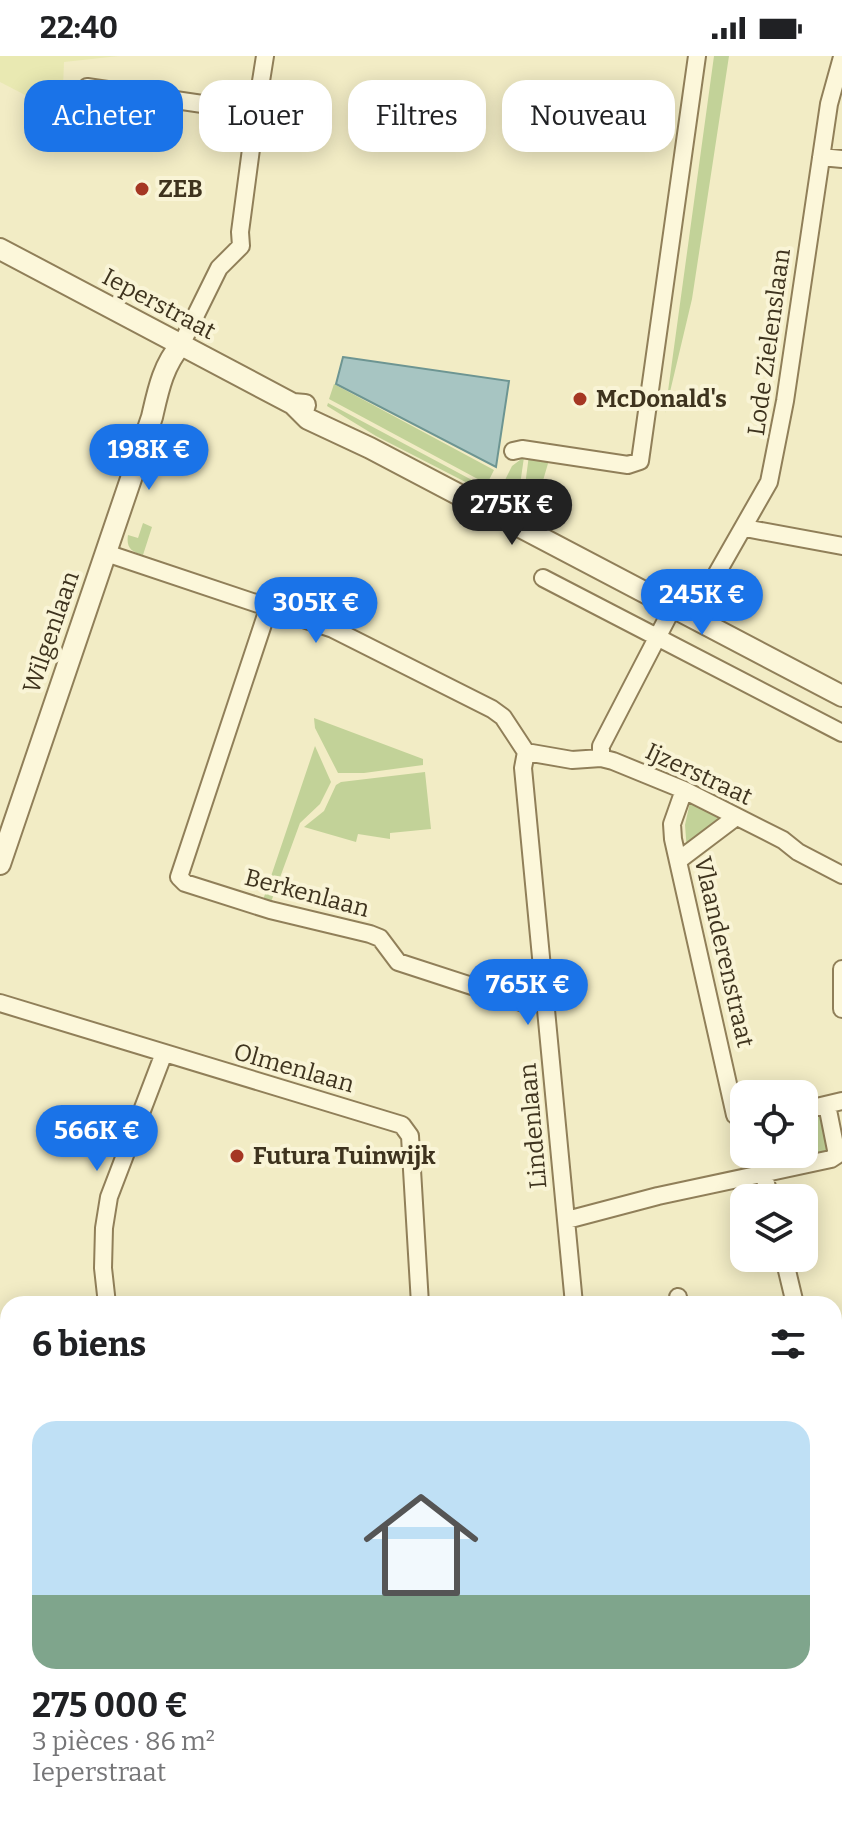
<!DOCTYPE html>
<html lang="fr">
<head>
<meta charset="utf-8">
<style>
	body { margin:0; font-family:Bitter,serif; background:#f6f6f6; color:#202124; height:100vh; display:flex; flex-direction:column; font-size:30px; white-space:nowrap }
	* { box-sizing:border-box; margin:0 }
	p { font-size:26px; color:#757577 }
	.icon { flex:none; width:44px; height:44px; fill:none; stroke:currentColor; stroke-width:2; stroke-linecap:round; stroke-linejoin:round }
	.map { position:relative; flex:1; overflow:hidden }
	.side { position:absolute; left:0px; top:1240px; width:842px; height:536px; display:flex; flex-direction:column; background:#fff; border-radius:24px 24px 0 0; box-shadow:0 4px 20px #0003 }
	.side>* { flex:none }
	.hud { position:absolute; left:24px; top:24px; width:794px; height:72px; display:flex; gap:16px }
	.tools { position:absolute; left:730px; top:1024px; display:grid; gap:16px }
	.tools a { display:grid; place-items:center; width:88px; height:88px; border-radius:16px; background:#fff; box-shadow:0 4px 20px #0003; font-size:40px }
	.price { position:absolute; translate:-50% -68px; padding:0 18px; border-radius:28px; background:#1a73e8; color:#fff; font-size:26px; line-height:52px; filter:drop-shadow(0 2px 4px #0008) }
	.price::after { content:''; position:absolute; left:50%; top:48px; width:24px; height:18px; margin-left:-12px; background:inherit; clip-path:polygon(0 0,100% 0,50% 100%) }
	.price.current { background:#222; color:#fff }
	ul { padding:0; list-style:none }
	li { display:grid; align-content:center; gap:16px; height:424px; padding:0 32px }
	li span { display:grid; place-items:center; height:248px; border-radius:24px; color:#555 }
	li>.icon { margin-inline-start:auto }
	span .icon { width:144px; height:144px; fill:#fffc; stroke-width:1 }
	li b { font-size:34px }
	h2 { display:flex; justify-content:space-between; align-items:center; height:96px; padding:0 32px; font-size:34px }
	.chip { padding:0 28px; border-radius:24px; background:#fff; box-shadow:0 4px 20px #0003; font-size:28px; line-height:72px }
	.chip.current { background:#1a73e8; color:#fff }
	.status { display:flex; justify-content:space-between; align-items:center; height:56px; padding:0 40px; background:#fff; direction:ltr }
	.status svg { height:22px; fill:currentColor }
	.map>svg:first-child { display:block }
	.farmland { fill:#e9e9b2 }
	.green { fill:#c2d298 }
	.water { fill:#a7c5c2; stroke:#6d9592; stroke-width:2 }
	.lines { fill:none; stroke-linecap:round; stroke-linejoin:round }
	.minor-casing { stroke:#907f59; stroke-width:20 }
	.tertiary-casing { stroke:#907f59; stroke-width:24 }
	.minor { stroke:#fcf7da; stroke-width:16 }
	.tertiary { stroke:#fcf7da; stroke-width:20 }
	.rail { stroke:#3e331e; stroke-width:4; stroke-dasharray:14 14; stroke-linecap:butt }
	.poi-dot { fill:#a53723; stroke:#f9f4d6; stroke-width:3 }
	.labels { text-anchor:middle; stroke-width:8; stroke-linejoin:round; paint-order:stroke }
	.poi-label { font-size:24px; font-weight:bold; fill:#3e331e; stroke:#f9f4d6; text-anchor:start }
	.street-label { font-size:24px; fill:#3e331e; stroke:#f9f4d6 }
</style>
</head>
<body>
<div class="status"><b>22:40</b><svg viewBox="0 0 49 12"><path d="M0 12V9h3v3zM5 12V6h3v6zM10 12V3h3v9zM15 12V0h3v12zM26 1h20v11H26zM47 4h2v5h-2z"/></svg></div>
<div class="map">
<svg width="842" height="1776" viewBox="0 0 842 1776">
	<rect width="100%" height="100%" fill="#f2ecc5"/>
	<!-- farmland -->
	<path class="farmland" d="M 0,0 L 119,0 L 64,6 L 62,58 L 0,26 Z"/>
	<!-- green -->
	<path class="green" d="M 714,0 L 729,0 L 692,243 L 665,357 Z
		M 334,328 L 494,414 L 487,428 L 329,343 Z
		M 328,347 L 485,431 L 483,435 L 376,380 L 327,350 Z
		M 529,399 L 549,404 L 535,452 L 523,445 Z
		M 524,401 L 518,443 L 500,434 L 512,410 Z
		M 143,467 L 152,471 L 143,499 C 131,496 126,491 128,479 L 138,482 Z
		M 314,662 L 423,703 L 423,709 L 364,717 L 338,717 L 315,672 Z
		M 315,690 L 331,726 L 320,748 L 300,767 L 271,846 L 263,844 Z
		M 425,716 L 431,773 L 390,777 L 390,783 L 358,778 L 356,786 L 304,771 L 324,755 L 336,729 L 341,726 Z
		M 690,746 L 728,765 L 687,795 L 685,769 Z
		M 821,1055 L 831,1099 L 774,1112 L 770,1098 L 804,1098 L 804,1059 Z
		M 0,1696 L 8,1713 L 8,1767 L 0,1771 Z
		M 12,1768 L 56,1768 L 60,1776 L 0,1776 L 0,1773 Z"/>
	<!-- water -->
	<path class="water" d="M 343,301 L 509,325 L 496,411 L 336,328 Z"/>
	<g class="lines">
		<defs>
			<path id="minor" d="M 87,31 L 250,55
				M 821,101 L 842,103
				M 181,289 L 219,212 L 241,190 L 240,176 L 253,78 L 250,55 L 258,44 L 265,0
				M 513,395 L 522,393 L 628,409 L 640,405 L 697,0
				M 745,472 L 842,490
				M 106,497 L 333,573 L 492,653 L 503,661 L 526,696
				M 543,522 L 842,677
				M 268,553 L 179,821 L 185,827 L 270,854 L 370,878 L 380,882 L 398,906 L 524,947 L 546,946
				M 692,561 L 769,426 L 785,345 L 829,48 L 842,1
				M 526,696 L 523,712 L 574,1248
				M 526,696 L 572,704 L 601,702 L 613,705 L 684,734 L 783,784 L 798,796 L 842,819
				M 601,702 L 601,690 L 673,551
				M 684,734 L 672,768 L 673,783 L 735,1059 L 744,1065
				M 679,804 L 736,761
				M 842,913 L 842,953
				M 0,947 L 402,1069 L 410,1080 L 420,1248
				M 804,1054 L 842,1045
				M 758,1098 L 770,1142
				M 567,1164 L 658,1140 L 831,1103 L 837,1099 L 827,1049
				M 784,1202 L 795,1248
				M 678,1241 L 679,1248
				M 107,1248 L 103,1212 L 104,1172 L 109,1141 L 164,997
				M 834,1500 L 842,1501
				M 0,1517 L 8,1516
				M 0,1629 L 8,1645
				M 75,1768 L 80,1776
				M 254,1768 L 255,1776
				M 209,1776 L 211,1768"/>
			<path id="tertiary" d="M 0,193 L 293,348 L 305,349
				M 293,348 L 308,363 L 370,392 L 842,640
				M 0,808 L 152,361 C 158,335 163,309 181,289"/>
		</defs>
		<!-- minor casing -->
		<use href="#minor" class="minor-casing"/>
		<!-- tertiary casing -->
		<use href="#tertiary" class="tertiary-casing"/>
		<!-- minor -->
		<use href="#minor" class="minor"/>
		<!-- tertiary -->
		<use href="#tertiary" class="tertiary"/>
		<!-- rail -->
		<path class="rail" d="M 834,1648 L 842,1645
			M 507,1776 L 527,1768
			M 528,1776 L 548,1768"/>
	</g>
	<!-- markers -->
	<g class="poi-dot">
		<circle cx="142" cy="133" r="8"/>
		<circle cx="580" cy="343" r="8"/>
		<circle cx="237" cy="1100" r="8"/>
	</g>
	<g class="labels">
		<!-- poi labels -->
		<g class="poi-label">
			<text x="158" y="141">ZEB</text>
			<text x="596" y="351">McDonald's</text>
			<text x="253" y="1108">Futura Tuinwijk</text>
		</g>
		<!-- street labels -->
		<g class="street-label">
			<text transform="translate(159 248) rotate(28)" y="8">Ieperstraat</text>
			<text transform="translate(769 286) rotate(-82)" y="8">Lode Zielenslaan</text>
			<text transform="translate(51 576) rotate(-71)" y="8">Wilgenlaan</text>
			<text transform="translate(699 718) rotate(25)" y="8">Ijzerstraat</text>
			<text transform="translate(307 837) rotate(15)" y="8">Berkenlaan</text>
			<text transform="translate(724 896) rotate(77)" y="8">Vlaanderenstraat</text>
			<text transform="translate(294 1012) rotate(16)" y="8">Olmenlaan</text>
			<text transform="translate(533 1070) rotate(-95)" y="8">Lindenlaan</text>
		</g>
	</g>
</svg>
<div class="tools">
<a><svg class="icon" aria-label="locate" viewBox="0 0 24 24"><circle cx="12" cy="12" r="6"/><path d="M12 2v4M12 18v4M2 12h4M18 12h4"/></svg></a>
<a><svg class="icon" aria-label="layers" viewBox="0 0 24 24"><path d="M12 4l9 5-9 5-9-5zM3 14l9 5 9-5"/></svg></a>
</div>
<b class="price" style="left:149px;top:436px">198K €</b>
<b class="price current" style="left:512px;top:491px">275K €</b>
<b class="price" style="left:702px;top:581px">245K €</b>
<b class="price" style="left:316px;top:589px">305K €</b>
<b class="price" style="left:528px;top:971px">765K €</b>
<b class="price" style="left:97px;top:1117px">566K €</b>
<div class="hud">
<a class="chip current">Acheter</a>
<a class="chip">Louer</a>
<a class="chip">Filtres</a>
<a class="chip">Nouveau</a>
</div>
<section class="side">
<h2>6 biens<svg class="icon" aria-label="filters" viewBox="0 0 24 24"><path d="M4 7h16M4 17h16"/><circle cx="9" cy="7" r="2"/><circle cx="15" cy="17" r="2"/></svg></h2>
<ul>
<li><span style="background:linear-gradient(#bfe0f5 70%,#7fa58c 0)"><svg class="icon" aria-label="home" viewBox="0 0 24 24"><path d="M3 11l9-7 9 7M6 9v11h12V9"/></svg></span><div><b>275 000 €</b><p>3 pièces · 86 m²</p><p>Ieperstraat</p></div></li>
</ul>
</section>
</div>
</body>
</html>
